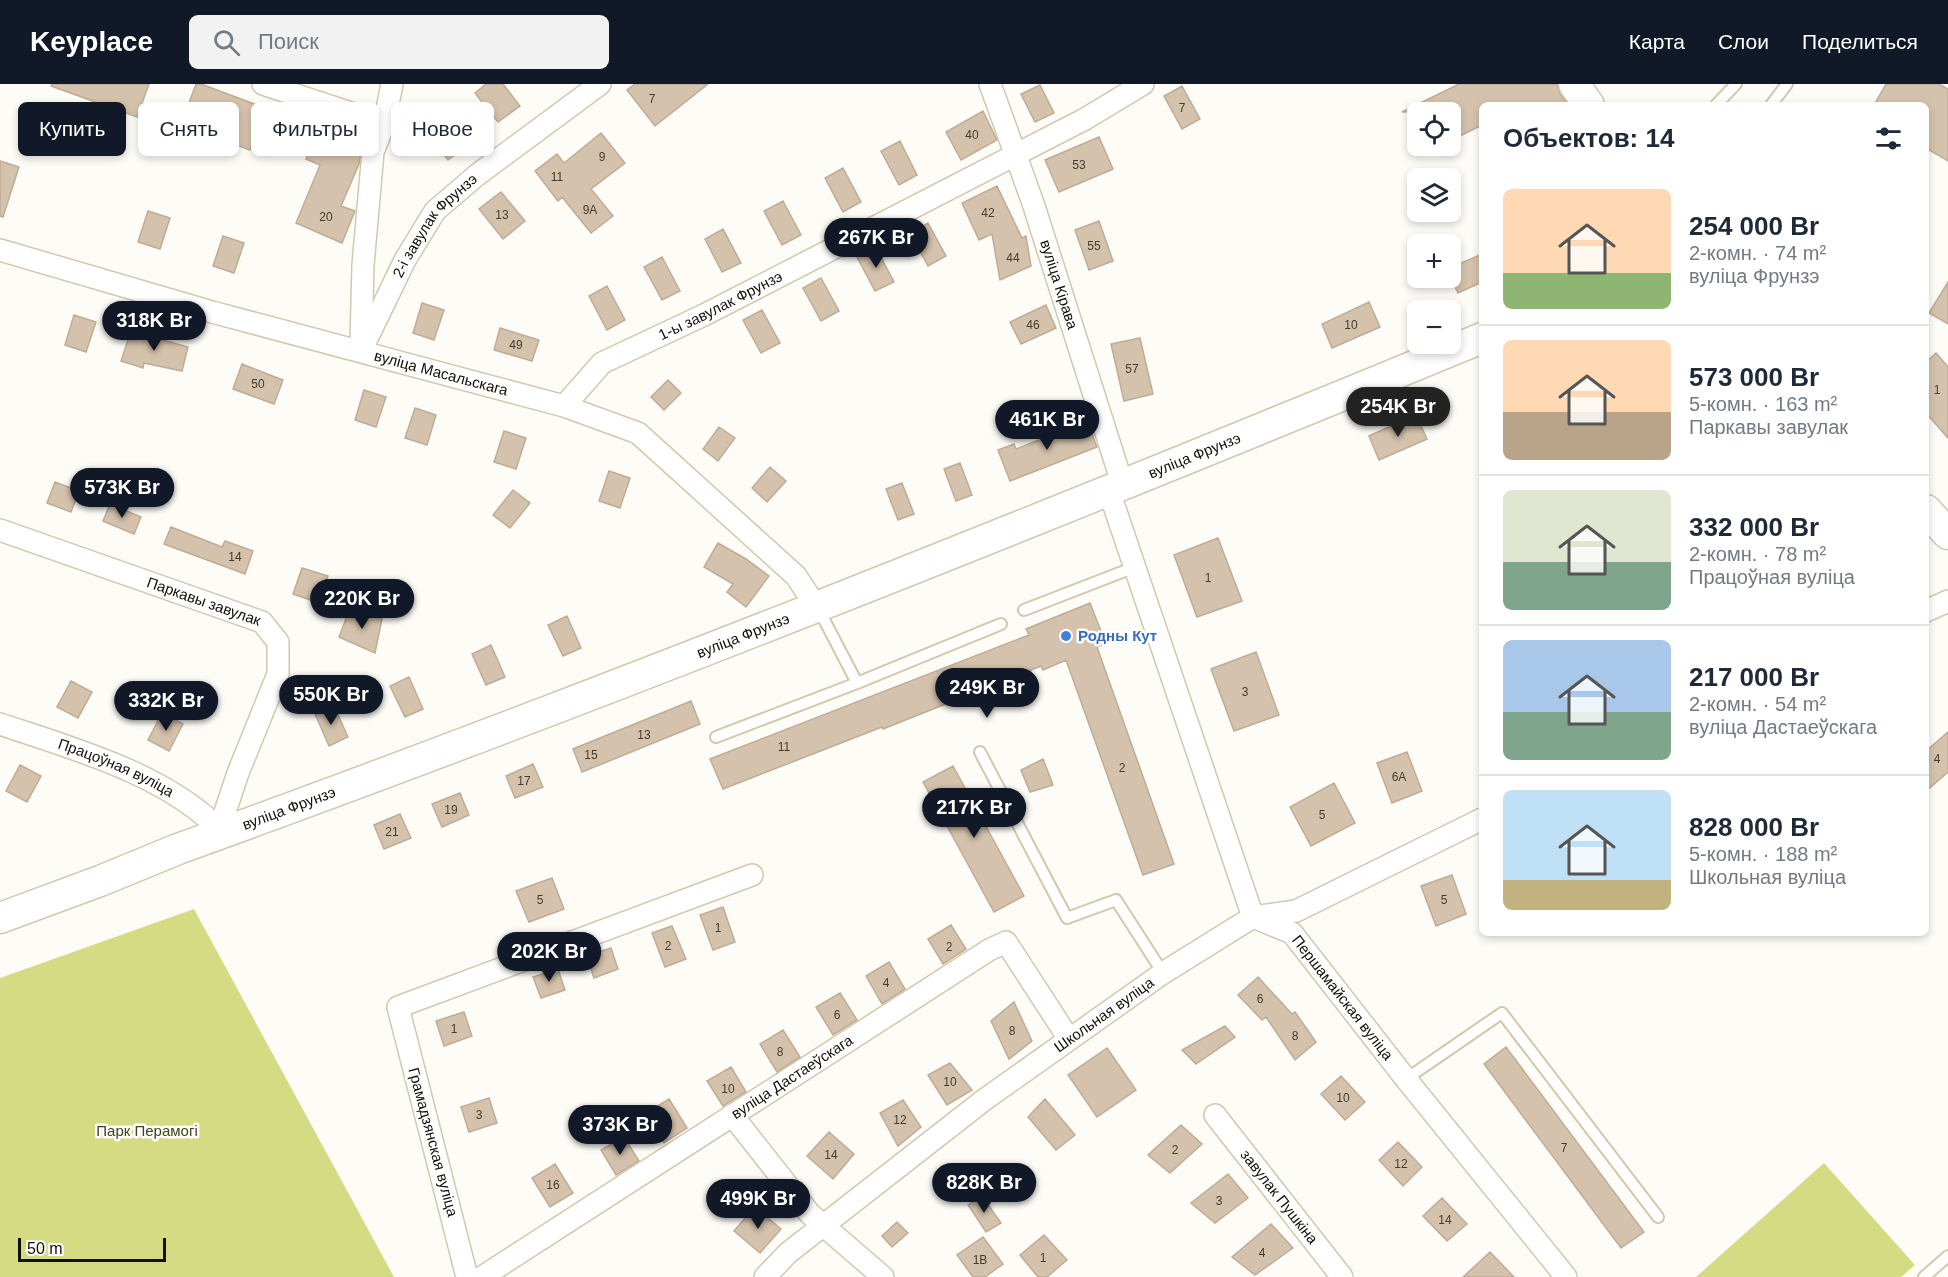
<!DOCTYPE html>
<html lang="ru">
<head>
<meta charset="utf-8">
<style>
	body { margin:0; font-family:Helvetica,sans-serif; background:#f2f2f3; color:#1f2937; height:100vh; display:flex; flex-direction:column; font-size:22px; white-space:nowrap }
	* { box-sizing:border-box; margin:0 }
	p { font-size:20px; color:#747a83 }
	.icon { flex:none; width:33px; height:33px; fill:none; stroke:currentColor; stroke-width:2; stroke-linecap:round; stroke-linejoin:round }
	.map { position:relative; flex:1; overflow:hidden }
	.side { position:absolute; left:1479px; top:18px; width:450px; height:834px; display:flex; flex-direction:column; background:#fff; border-radius:9px; box-shadow:0 3px 9px #0003 }
	.side>* { flex:none }
	.hud { position:absolute; left:18px; top:18px; width:570px; height:54px; display:flex; gap:12px }
	.tools { position:absolute; left:1407px; top:18px; display:grid; gap:12px }
	.tools a { display:grid; place-items:center; width:54px; height:54px; border-radius:9px; background:#fff; box-shadow:0 3px 9px #0003; font-size:30px }
	.scale { position:absolute; left:18px; bottom:15px; width:148px; box-sizing:border-box; padding-left:6px; border:3px solid #120f06; border-top:0; font-size:16px; line-height:21px; white-space:nowrap; color:#120f06; -webkit-text-stroke:4px #fff; paint-order:stroke }
	.price { position:absolute; translate:-50% -51px; padding:0 14px; border-radius:21px; background:#111827; color:#fff; font-size:20px; line-height:39px; filter:drop-shadow(0 2px 3px #0008) }
	.price::after { content:''; position:absolute; left:50%; top:36px; width:18px; height:14px; margin-left:-9px; background:inherit; clip-path:polygon(0 0,100% 0,50% 100%) }
	.price.on { background:#222; color:#fff }
	ul { padding:0; list-style:none }
	li { display:flex; align-items:center; gap:18px; height:150px; padding:0 24px }
	li+li { border-top:2px solid #e0e1e3 }
	li span { display:grid; place-items:center; flex:none; width:168px; height:120px; border-radius:9px; color:#555 }
	li>.icon { margin-inline-start:auto }
	span .icon { width:72px; height:72px; fill:#fffc; stroke-width:1 }
	li b { font-size:26px }
	h2 { display:flex; justify-content:space-between; align-items:center; height:72px; padding:0 24px; font-size:26px }
	.pill { padding:0 21px; border-radius:9px; background:#fff; box-shadow:0 3px 9px #0003; font-size:21px; line-height:54px }
	.pill.on { background:#111827; color:#fff }
	header { display:flex; align-items:center; gap:36px; box-sizing:border-box; height:84px; padding:0 30px; background:#111827; color:#fff }
	header strong { font-size:28px }
	nav { display:flex; gap:33px; margin-inline-start:auto; font-size:21px }
	.search { width:420px; height:54px; background:#f2f2f3; display:flex; align-items:center; gap:15px; box-sizing:border-box; padding:0 21px; border-radius:9px; color:#747a83; font-size:22px }
	.map>svg:first-child { display:block }
	.green { fill:#d5db82 }
	.building { fill:#d5c2ac; stroke:#beac96; stroke-width:1.5 }
	.lines { fill:none; stroke-linecap:round; stroke-linejoin:round }
	.lane-casing { stroke:#d2c8ae; stroke-width:14 }
	.street-casing { stroke:#d2c8ae; stroke-width:24 }
	.secondary-casing { stroke:#d2c8ae; stroke-width:33 }
	.lane { stroke:#fff; stroke-width:10 }
	.street { stroke:#fff; stroke-width:21 }
	.secondary { stroke:#fff; stroke-width:30 }
	.shop-dot { fill:#3f7fe0; stroke:#fff; stroke-width:2 }
	.labels { text-anchor:middle; stroke-width:5; stroke-linejoin:round; paint-order:stroke }
	.number-label { font-size:12px; fill:#433c30 }
	.street-label { font-size:15px; fill:#120f06; stroke:#fff }
	.shop-label { font-size:15px; font-weight:bold; fill:#366cbe; stroke:#fff; text-anchor:start }
	.park-label { font-size:15px; fill:#41431b; stroke:#fff }
</style>
</head>
<body>
<header>
<strong>Keyplace</strong>
<div class="search"><svg class="icon" aria-label="search" viewBox="0 0 24 24"><circle cx="10" cy="10" r="6"/><path d="M15 15l6 6"/></svg>Поиск</div>
<nav><a>Карта</a><a>Слои</a><a>Поделиться</a></nav>
</header>
<div class="map">
<svg width="1948" height="1193" viewBox="0 0 1948 1193">
	<rect width="100%" height="100%" fill="#fefcf6"/>
	<!-- green -->
	<path class="green" d="M 194,825 L 394,1193 L 0,1193 L 0,894 Z
		M 1824,1079 L 1915,1181 L 1901,1193 L 1696,1193 Z"/>
	<!-- building -->
	<path class="building" d="M 52,0 L 149,0 L 137,33 L 51,2 Z
		M 196,0 L 201,0 L 265,24 L 250,66 L 181,40 Z
		M 486,0 L 503,0 L 520,22 L 498,38 L 475,9 Z
		M 635,0 L 708,0 L 655,42 L 627,6 Z
		M 1459,0 L 1557,0 L 1560,10 L 1568,21 L 1482,21 L 1482,41 L 1450,57 L 1450,28 L 1402,28 Z
		M 1886,0 L 1939,0 L 1948,5 L 1948,77 L 1926,64 L 1926,21 L 1874,21 Z
		M 1040,1 L 1054,29 L 1035,38 L 1021,10 Z
		M 1182,2 L 1200,35 L 1182,45 L 1164,12 Z
		M 983,27 L 997,56 L 961,76 L 946,48 Z
		M 447,29 L 470,59 L 448,76 L 425,46 Z
		M 320,44 L 362,62 L 359,80 L 341,122 L 355,127 L 342,159 L 296,139 L 320,81 L 306,75 Z
		M 601,49 L 625,79 L 591,105 L 613,132 L 591,149 L 562,113 L 558,117 L 535,87 L 557,70 L 564,79 Z
		M 1099,53 L 1113,85 L 1059,108 L 1045,76 Z
		M 900,57 L 917,91 L 899,101 L 881,67 Z
		M 0,77 L 19,83 L 3,133 L 0,132 Z
		M 843,84 L 861,118 L 843,128 L 825,94 Z
		M 997,102 L 1022,154 L 1026,152 L 1031,182 L 1000,196 L 992,150 L 979,156 L 962,119 Z
		M 501,108 L 525,137 L 503,155 L 479,125 Z
		M 783,117 L 801,151 L 782,161 L 764,127 Z
		M 148,127 L 170,134 L 160,165 L 138,158 Z
		M 1099,137 L 1113,177 L 1089,186 L 1075,146 Z
		M 928,139 L 946,172 L 928,182 L 910,149 Z
		M 723,145 L 741,179 L 722,188 L 705,155 Z
		M 223,152 L 244,159 L 234,189 L 213,182 Z
		M 876,164 L 894,198 L 875,207 L 857,173 Z
		M 1482,170 L 1482,198 L 1458,209 L 1450,192 L 1450,184 Z
		M 662,173 L 680,207 L 662,216 L 644,183 Z
		M 821,194 L 839,227 L 821,237 L 803,204 Z
		M 1948,198 L 1948,240 L 1929,229 Z
		M 607,202 L 625,236 L 607,246 L 589,212 Z
		M 1369,218 L 1380,243 L 1332,264 L 1322,240 Z
		M 422,219 L 444,226 L 434,256 L 413,249 Z
		M 1046,221 L 1056,244 L 1021,260 L 1010,238 Z
		M 762,226 L 780,259 L 761,269 L 743,236 Z
		M 74,231 L 96,238 L 86,268 L 65,261 Z
		M 500,244 L 539,256 L 532,277 L 494,266 Z
		M 131,247 L 188,263 L 182,287 L 144,279 L 143,284 L 121,277 Z
		M 1140,254 L 1153,310 L 1124,317 L 1111,260 Z
		M 1936,269 L 1948,283 L 1948,354 L 1926,329 L 1926,278 Z
		M 242,280 L 283,296 L 274,320 L 233,305 Z
		M 668,296 L 681,309 L 664,326 L 651,313 Z
		M 364,306 L 386,313 L 376,343 L 355,336 Z
		M 415,324 L 436,331 L 427,361 L 405,354 Z
		M 1416,331 L 1427,355 L 1379,376 L 1369,352 Z
		M 1087,337 L 1097,363 L 1010,397 L 998,366 L 1014,360 L 1016,365 Z
		M 719,343 L 735,354 L 718,377 L 703,365 Z
		M 504,347 L 526,354 L 516,385 L 494,378 Z
		M 960,379 L 972,411 L 956,417 L 944,385 Z
		M 770,383 L 786,397 L 767,418 L 752,404 Z
		M 609,387 L 630,394 L 620,424 L 599,417 Z
		M 55,398 L 79,407 L 71,428 L 47,419 Z
		M 902,399 L 914,430 L 898,436 L 886,405 Z
		M 513,406 L 530,419 L 510,444 L 493,431 Z
		M 110,420 L 141,433 L 134,450 L 103,437 Z
		M 171,443 L 222,463 L 225,457 L 253,467 L 245,490 L 164,460 Z
		M 1218,454 L 1242,517 L 1197,533 L 1174,471 Z
		M 718,459 L 746,475 L 769,492 L 746,523 L 727,508 L 733,500 L 704,483 Z
		M 302,484 L 328,492 L 319,519 L 293,510 Z
		M 1090,519 L 1106,560 L 1097,563 L 1174,780 L 1143,791 L 1066,576 L 1043,586 L 1041,582 L 883,645 L 882,643 L 723,705 L 710,675 L 1029,551 L 1026,545 Z
		M 350,524 L 382,535 L 375,569 L 339,553 Z
		M 567,532 L 581,564 L 563,572 L 548,541 Z
		M 491,561 L 505,593 L 486,601 L 472,570 Z
		M 1256,568 L 1279,631 L 1234,647 L 1211,585 Z
		M 409,593 L 423,625 L 405,633 L 390,602 Z
		M 71,597 L 92,608 L 78,634 L 57,623 Z
		M 691,617 L 700,640 L 582,688 L 573,665 Z
		M 334,622 L 348,653 L 329,662 L 315,630 Z
		M 162,629 L 183,640 L 169,667 L 148,656 Z
		M 1948,648 L 1948,688 L 1926,707 L 1926,667 Z
		M 1407,668 L 1422,707 L 1392,719 L 1377,679 Z
		M 1043,675 L 1053,701 L 1030,708 L 1021,686 Z
		M 533,680 L 543,703 L 515,714 L 506,692 Z
		M 20,681 L 41,692 L 27,718 L 6,707 Z
		M 953,682 L 1024,812 L 994,828 L 923,698 Z
		M 1334,699 L 1355,739 L 1311,762 L 1290,723 Z
		M 460,709 L 469,731 L 442,743 L 432,720 Z
		M 400,730 L 411,754 L 384,765 L 374,741 Z
		M 1452,791 L 1466,830 L 1436,842 L 1421,802 Z
		M 552,794 L 564,825 L 529,838 L 516,807 Z
		M 723,823 L 735,858 L 713,866 L 700,831 Z
		M 951,841 L 966,865 L 943,880 L 928,855 Z
		M 672,842 L 686,875 L 665,883 L 652,849 Z
		M 611,864 L 618,885 L 594,894 L 587,872 Z
		M 889,878 L 905,905 L 882,920 L 866,892 Z
		M 558,885 L 565,906 L 541,914 L 533,893 Z
		M 1258,893 L 1292,930 L 1295,928 L 1316,958 L 1295,976 L 1266,933 L 1262,936 L 1238,911 Z
		M 840,909 L 857,936 L 833,951 L 816,923 Z
		M 1014,918 L 1032,957 L 1009,975 L 991,937 Z
		M 464,928 L 472,952 L 444,962 L 436,937 Z
		M 1225,942 L 1235,953 L 1196,980 L 1182,966 Z
		M 783,946 L 800,973 L 777,988 L 760,960 Z
		M 1506,963 L 1644,1148 L 1621,1164 L 1484,980 Z
		M 1107,964 L 1136,1006 L 1097,1033 L 1068,991 Z
		M 950,979 L 972,1006 L 947,1021 L 928,991 Z
		M 731,983 L 746,1008 L 723,1022 L 707,997 Z
		M 1341,992 L 1365,1018 L 1345,1036 L 1321,1010 Z
		M 489,1014 L 497,1039 L 469,1048 L 461,1023 Z
		M 669,1015 L 687,1044 L 664,1059 L 646,1029 Z
		M 1045,1015 L 1075,1051 L 1056,1066 L 1028,1033 Z
		M 903,1016 L 921,1043 L 898,1062 L 880,1029 Z
		M 1181,1041 L 1202,1060 L 1170,1089 L 1148,1071 Z
		M 829,1048 L 854,1070 L 833,1095 L 807,1072 Z
		M 624,1053 L 639,1077 L 616,1091 L 601,1066 Z
		M 1398,1058 L 1422,1083 L 1403,1102 L 1379,1076 Z
		M 555,1080 L 573,1109 L 550,1123 L 532,1094 Z
		M 1228,1090 L 1248,1114 L 1215,1139 L 1191,1119 Z
		M 982,1112 L 1001,1139 L 986,1148 L 968,1121 Z
		M 1442,1114 L 1467,1140 L 1447,1157 L 1423,1132 Z
		M 755,1123 L 781,1145 L 760,1169 L 734,1147 Z
		M 897,1138 L 908,1149 L 892,1163 L 882,1152 Z
		M 1271,1140 L 1293,1164 L 1255,1191 L 1232,1173 Z
		M 1044,1151 L 1067,1176 L 1047,1193 L 1038,1193 L 1020,1171 Z
		M 983,1153 L 1003,1180 L 985,1193 L 973,1193 L 957,1171 Z
		M 1490,1168 L 1514,1193 L 1463,1193 Z"/>
	<g class="lines">
		<defs>
			<path id="lane" d="M 1716,21 L 1736,0
				M 1771,21 L 1787,0
				M 818,524 L 857,599
				M 1024,526 L 1135,483
				M 716,653 L 857,599 L 1001,540
				M 980,668 L 1067,834 L 1116,816 L 1163,889
				M 1406,995 L 1502,929 L 1658,1133
				M 1924,1193 L 1948,1172"/>
			<g id="street">
				<path d="M 263,0 L 384,40"/>
				<path id="s1" d="M 990,0 L 1033,119 L 1123,402"/>
				<path id="s2" d="M 0,166 L 212,228 L 564,322 L 638,349 L 796,492 L 817,524"/>
				<path d="M 361,258 L 363,181 L 373,68 L 384,40 L 392,0"/>
				<path id="s3" d="M 361,267 L 405,176 L 435,127 L 477,91 L 600,0"/>
				<path id="s4" d="M 564,322 L 602,279 L 704,231 L 1085,35 L 1143,0"/>
				<path id="s5" d="M 1109,407 L 1253,833 L 1292,849 L 1406,995 L 1566,1193"/>
				<path id="s6" d="M 0,446 L 262,538 L 278,558 L 278,590 L 238,689 L 225,728 L 223,749"/>
				<path d="M 1926,527 L 1948,517"/>
				<path id="s7" d="M 0,640 C 74,665 167,690 223,749"/>
				<path d="M 732,1031 L 810,1130 L 883,1193"/>
				<path id="s8" d="M 1215,1031 L 1342,1193"/>
				<path d="M 467,1193 L 398,923 L 752,791"/>
				<path id="s9" d="M 482,1193 L 989,866 L 1006,858 L 1069,955"/>
				<path id="s10" d="M 765,1193 L 788,1169 L 984,1016 L 1163,889 L 1253,833 L 1296,827 L 1482,735"/>
			</g>
			<g id="secondary">
				<path d="M 1574,0 L 1589,21"/>
				<path d="M 1926,426 L 1948,450"/>
				<path id="s11" d="M 0,834 L 100,797 L 178,765 C 617,606 1050,432 1482,254"/>
			</g>
		</defs>
		<!-- lane casing -->
		<use href="#lane" class="lane-casing"/>
		<!-- street casing -->
		<use href="#street" class="street-casing"/>
		<!-- secondary casing -->
		<use href="#secondary" class="secondary-casing"/>
		<!-- lane -->
		<use href="#lane" class="lane"/>
		<!-- street -->
		<use href="#street" class="street"/>
		<!-- secondary -->
		<use href="#secondary" class="secondary"/>
	</g>
	<!-- markers -->
	<circle class="shop-dot" cx="1066" cy="552" r="6"/>
	<g class="labels">
		<!-- number labels -->
		<g class="number-label">
			<text x="652" y="19">7</text>
			<text x="1182" y="28">7</text>
			<text x="972" y="55">40</text>
			<text x="602" y="77">9</text>
			<text x="1079" y="85">53</text>
			<text x="557" y="97">11</text>
			<text x="590" y="130">9А</text>
			<text x="988" y="133">42</text>
			<text x="502" y="135">13</text>
			<text x="326" y="137">20</text>
			<text x="1094" y="166">55</text>
			<text x="1013" y="178">44</text>
			<text x="1033" y="245">46</text>
			<text x="1351" y="245">10</text>
			<text x="516" y="265">49</text>
			<text x="1132" y="289">57</text>
			<text x="258" y="304">50</text>
			<text x="1937" y="310">1</text>
			<text x="235" y="477">14</text>
			<text x="1208" y="498">1</text>
			<text x="1245" y="612">3</text>
			<text x="644" y="655">13</text>
			<text x="784" y="667">11</text>
			<text x="591" y="675">15</text>
			<text x="1937" y="679">4</text>
			<text x="1122" y="688">2</text>
			<text x="1399" y="697">6А</text>
			<text x="524" y="701">17</text>
			<text x="451" y="730">19</text>
			<text x="1322" y="735">5</text>
			<text x="392" y="752">21</text>
			<text x="540" y="820">5</text>
			<text x="1444" y="820">5</text>
			<text x="718" y="848">1</text>
			<text x="668" y="866">2</text>
			<text x="949" y="867">2</text>
			<text x="886" y="903">4</text>
			<text x="1260" y="919">6</text>
			<text x="837" y="935">6</text>
			<text x="454" y="949">1</text>
			<text x="1012" y="951">8</text>
			<text x="1295" y="956">8</text>
			<text x="780" y="972">8</text>
			<text x="950" y="1002">10</text>
			<text x="728" y="1009">10</text>
			<text x="1343" y="1018">10</text>
			<text x="479" y="1035">3</text>
			<text x="900" y="1040">12</text>
			<text x="1564" y="1068">7</text>
			<text x="1175" y="1070">2</text>
			<text x="831" y="1075">14</text>
			<text x="1401" y="1084">12</text>
			<text x="553" y="1105">16</text>
			<text x="1219" y="1121">3</text>
			<text x="1445" y="1140">14</text>
			<text x="1262" y="1173">4</text>
			<text x="1043" y="1178">1</text>
			<text x="980" y="1180">1В</text>
		</g>
		<!-- street labels -->
		<g class="street-label">
			<text dy="5" stroke="none"><textPath href="#s3" startOffset="147">2-і завулак Фрунзэ</textPath></text>
			<text dy="5" stroke="none"><textPath href="#s1" startOffset="212">вуліца Кірава</textPath></text>
			<text dy="5" stroke="none"><textPath href="#s4" startOffset="189">1-ы завулак Фрунзэ</textPath></text>
			<text dy="5" stroke="none"><textPath href="#s2" startOffset="458">вуліца Масальскага</textPath></text>
			<text dy="5" stroke="none"><textPath href="#s11" startOffset="1281">вуліца Фрунзэ</textPath></text>
			<text dy="5" stroke="none"><textPath href="#s6" startOffset="216">Паркавы завулак</textPath></text>
			<text dy="5" stroke="none"><textPath href="#s11" startOffset="795">вуліца Фрунзэ</textPath></text>
			<text dy="5" stroke="none"><textPath href="#s7" startOffset="124">Працоўная вуліца</textPath></text>
			<text dy="5" stroke="none"><textPath href="#s11" startOffset="309">вуліца Фрунзэ</textPath></text>
			<text dy="5" stroke="none"><textPath href="#s5" startOffset="574">Першамайская вуліца</textPath></text>
			<text dy="5" stroke="none"><textPath href="#s10" startOffset="429">Школьная вуліца</textPath></text>
			<text dy="5" stroke="none"><textPath href="#s9" startOffset="369">вуліца Дастаеўскага</textPath></text>
			<text transform="translate(433 1058) rotate(75)" y="5">Грамадзянская вуліца</text>
			<text dy="5" stroke="none"><textPath href="#s8" startOffset="104">завулак Пушкіна</textPath></text>
		</g>
		<!-- shop labels -->
		<g class="shop-label">
			<text x="1078" y="557">Родны Кут</text>
		</g>
		<!-- park labels -->
		<g class="park-label">
			<text x="147" y="1052">Парк Перамогі</text>
		</g>
	</g>
</svg>
<div class="tools">
<a><svg class="icon" aria-label="locate" viewBox="0 0 24 24"><circle cx="12" cy="12" r="6"/><path d="M12 2v4M12 18v4M2 12h4M18 12h4"/></svg></a>
<a><svg class="icon" aria-label="layers" viewBox="0 0 24 24"><path d="M12 4l9 5-9 5-9-5zM3 14l9 5 9-5"/></svg></a>
<a>+</a>
<a>−</a>
</div>
<div class="scale">50 m</div>
<b class="price" style="left:876px;top:185px">267K Br</b>
<b class="price" style="left:154px;top:268px">318K Br</b>
<b class="price on" style="left:1398px;top:354px">254K Br</b>
<b class="price" style="left:1047px;top:367px">461K Br</b>
<b class="price" style="left:122px;top:435px">573K Br</b>
<b class="price" style="left:362px;top:546px">220K Br</b>
<b class="price" style="left:987px;top:635px">249K Br</b>
<b class="price" style="left:331px;top:642px">550K Br</b>
<b class="price" style="left:166px;top:648px">332K Br</b>
<b class="price" style="left:974px;top:755px">217K Br</b>
<b class="price" style="left:549px;top:899px">202K Br</b>
<b class="price" style="left:620px;top:1072px">373K Br</b>
<b class="price" style="left:984px;top:1130px">828K Br</b>
<b class="price" style="left:758px;top:1146px">499K Br</b>
<div class="hud">
<a class="pill on">Купить</a>
<a class="pill">Снять</a>
<a class="pill">Фильтры</a>
<a class="pill">Новое</a>
</div>
<section class="side">
<h2>Объектов: 14<svg class="icon" aria-label="filters" viewBox="0 0 24 24"><path d="M4 7h16M4 17h16"/><circle cx="9" cy="7" r="2"/><circle cx="15" cy="17" r="2"/></svg></h2>
<ul>
<li><span style="background:linear-gradient(#ffd9b3 70%,#8fb573 0)"><svg class="icon" aria-label="home" viewBox="0 0 24 24"><path d="M3 11l9-7 9 7M6 9v11h12V9"/></svg></span><div><b>254 000 Br</b><p>2-комн. · 74 m²</p><p>вуліца Фрунзэ</p></div></li>
<li><span style="background:linear-gradient(#ffd9b3 60%,#b9a48a 0)"><svg class="icon" aria-label="home" viewBox="0 0 24 24"><path d="M3 11l9-7 9 7M6 9v11h12V9"/></svg></span><div><b>573 000 Br</b><p>5-комн. · 163 m²</p><p>Паркавы завулак</p></div></li>
<li><span style="background:linear-gradient(#dfe7d0 60%,#7fa58c 0)"><svg class="icon" aria-label="home" viewBox="0 0 24 24"><path d="M3 11l9-7 9 7M6 9v11h12V9"/></svg></span><div><b>332 000 Br</b><p>2-комн. · 78 m²</p><p>Працоўная вуліца</p></div></li>
<li><span style="background:linear-gradient(#a9c7e8 60%,#7fa58c 0)"><svg class="icon" aria-label="home" viewBox="0 0 24 24"><path d="M3 11l9-7 9 7M6 9v11h12V9"/></svg></span><div><b>217 000 Br</b><p>2-комн. · 54 m²</p><p>вуліца Дастаеўскага</p></div></li>
<li><span style="background:linear-gradient(#bfe0f5 75%,#c2b280 0)"><svg class="icon" aria-label="home" viewBox="0 0 24 24"><path d="M3 11l9-7 9 7M6 9v11h12V9"/></svg></span><div><b>828 000 Br</b><p>5-комн. · 188 m²</p><p>Школьная вуліца</p></div></li>
</ul>
</section>
</div>
</body>
</html>
